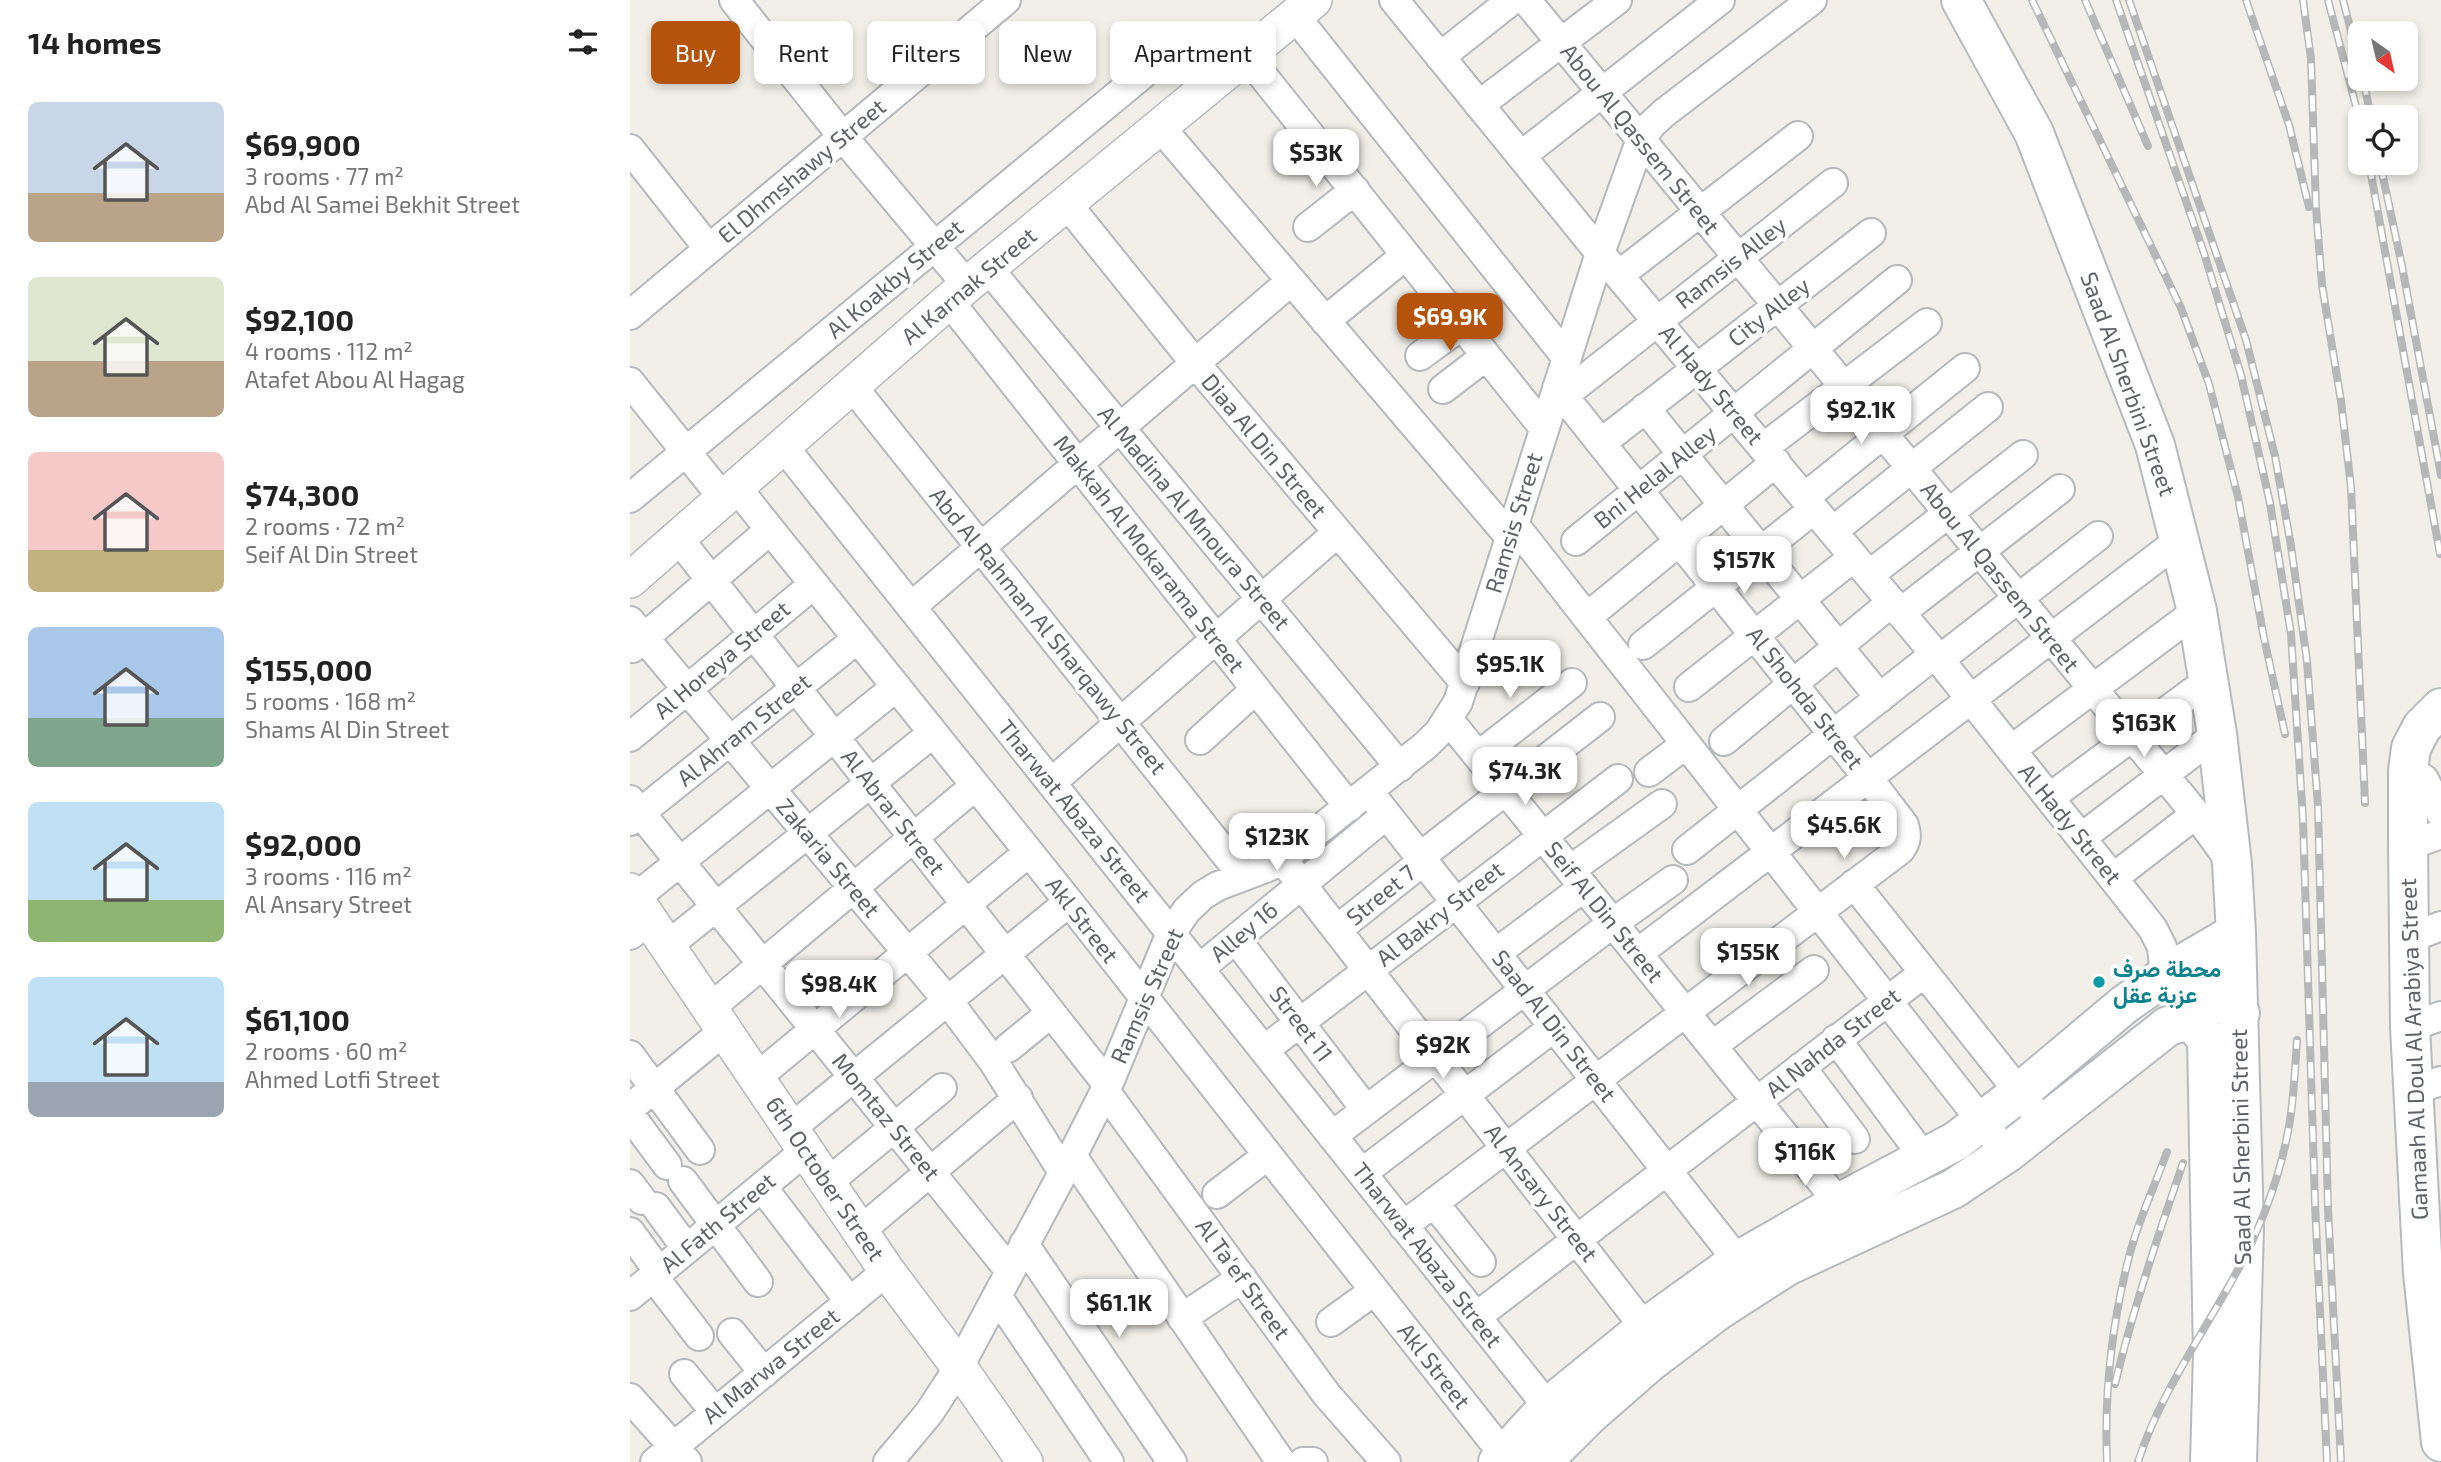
<!DOCTYPE html>
<html lang="en">
<head>
<meta charset="utf-8">
<style>
	body { margin:0; font-family:"Exo 2",Vazirmatn,sans-serif; background:#f6f6f6; color:#222; height:100vh; display:flex; flex-direction:column; font-size:26px; white-space:nowrap }
	* { box-sizing:border-box; margin:0 }
	p { font-size:23px; color:#767676 }
	.icon { flex:none; width:38px; height:38px; fill:none; stroke:currentColor; stroke-width:2; stroke-linecap:round; stroke-linejoin:round }
	.map { position:relative; flex:1; overflow:hidden }
	.panel { display:flex; flex-direction:column; background:#fff; width:630px }
	.panel>* { flex:none }
	.top-card { position:absolute; left:21px; top:21px; width:665px; height:63px; display:flex; gap:14px }
	.needle { width:46px; rotate:146deg }
	.fabs { position:absolute; left:1718px; top:21px; display:grid; gap:14px }
	.fabs a { display:grid; place-items:center; width:70px; height:70px; border-radius:10px; background:#fff; box-shadow:0 4px 10px #0003; font-size:35px }
	.price { position:absolute; translate:-50% -60px; padding:0 16px; border-radius:14px; background:#fff; color:#222; font-size:23px; line-height:46px; filter:drop-shadow(0 2px 4px #0008) }
	.price::after { content:''; position:absolute; left:50%; top:42px; width:21px; height:16px; margin-left:-10px; background:inherit; clip-path:polygon(0 0,100% 0,50% 100%) }
	.price.selected { background:#b45309; color:#fff }
	ul { padding:0; list-style:none }
	li { display:flex; align-items:center; gap:21px; height:175px; padding:0 28px }
	li span { display:grid; place-items:center; flex:none; width:196px; height:140px; border-radius:10px; color:#555 }
	li>.icon { margin-inline-start:auto }
	span .icon { width:84px; height:84px; fill:#fffc; stroke-width:1 }
	li b { font-size:30px }
	h2 { display:flex; justify-content:space-between; align-items:center; height:84px; padding:0 28px; font-size:30px }
	.pill { padding:0 24px; border-radius:10px; background:#fff; box-shadow:0 4px 10px #0003; font-size:24px; line-height:63px }
	.pill.selected { background:#b45309; color:#fff }
	main { display:flex; flex:1; min-height:0 }
	.map>svg:first-child { display:block }
	.lines { fill:none; stroke-linecap:round; stroke-linejoin:round }
	.minor-casing { stroke:#b5b8bc; stroke-width:32 }
	.tertiary-casing { stroke:#b5b8bc; stroke-width:38 }
	.secondary-casing { stroke:#b6babf; stroke-width:42 }
	.minor { stroke:#fff; stroke-width:28 }
	.tertiary { stroke:#fff; stroke-width:35 }
	.secondary { stroke:#fff; stroke-width:38 }
	.rail-casing { stroke:#b6b7b8; stroke-width:8 }
	.rail { stroke:#fff; stroke-width:5; stroke-dasharray:16; stroke-linecap:butt }
	.culture-dot { fill:#0f9aa8; stroke:#fff; stroke-width:2.5 }
	.labels { text-anchor:middle; stroke-width:7; stroke-linejoin:round; paint-order:stroke }
	.street-label { font-size:23px; fill:#5f6368; stroke:#fff }
	.culture-label { font-size:23px; font-weight:bold; fill:#0d838f; stroke:#fff; text-anchor:start }
</style>
</head>
<body>
<main>
<section class="panel">
<h2>14 homes<svg class="icon" aria-label="filters" viewBox="0 0 24 24"><path d="M4 7h16M4 17h16"/><circle cx="9" cy="7" r="2"/><circle cx="15" cy="17" r="2"/></svg></h2>
<ul>
<li><span style="background:linear-gradient(#c9d6e8 65%,#b9a48a 0)"><svg class="icon" aria-label="home" viewBox="0 0 24 24"><path d="M3 11l9-7 9 7M6 9v11h12V9"/></svg></span><div><b>$69,900</b><p>3 rooms · 77 m²</p><p>Abd Al Samei Bekhit Street</p></div></li>
<li><span style="background:linear-gradient(#dfe7d0 60%,#b9a48a 0)"><svg class="icon" aria-label="home" viewBox="0 0 24 24"><path d="M3 11l9-7 9 7M6 9v11h12V9"/></svg></span><div><b>$92,100</b><p>4 rooms · 112 m²</p><p>Atafet Abou Al Hagag</p></div></li>
<li><span style="background:linear-gradient(#f6c9c9 70%,#c2b280 0)"><svg class="icon" aria-label="home" viewBox="0 0 24 24"><path d="M3 11l9-7 9 7M6 9v11h12V9"/></svg></span><div><b>$74,300</b><p>2 rooms · 72 m²</p><p>Seif Al Din Street</p></div></li>
<li><span style="background:linear-gradient(#a9c7e8 65%,#7fa58c 0)"><svg class="icon" aria-label="home" viewBox="0 0 24 24"><path d="M3 11l9-7 9 7M6 9v11h12V9"/></svg></span><div><b>$155,000</b><p>5 rooms · 168 m²</p><p>Shams Al Din Street</p></div></li>
<li><span style="background:linear-gradient(#bfe0f5 70%,#8fb573 0)"><svg class="icon" aria-label="home" viewBox="0 0 24 24"><path d="M3 11l9-7 9 7M6 9v11h12V9"/></svg></span><div><b>$92,000</b><p>3 rooms · 116 m²</p><p>Al Ansary Street</p></div></li>
<li><span style="background:linear-gradient(#bfe0f5 75%,#9aa5b1 0)"><svg class="icon" aria-label="home" viewBox="0 0 24 24"><path d="M3 11l9-7 9 7M6 9v11h12V9"/></svg></span><div><b>$61,100</b><p>2 rooms · 60 m²</p><p>Ahmed Lotfi Street</p></div></li>
</ul>
</section>
<div class="map">
<svg width="1811" height="1462" viewBox="0 0 1811 1462">
	<rect width="100%" height="100%" fill="#f1efe8"/>
	<g class="lines">
		<defs>
			<path id="minor" d="M 104,0 L 213,137 L 337,285
				M 764,0 L 970,253 L 1305,654 L 1490,887 L 1523,929 L 1532,947 L 1535,977
				M 896,0 L 1566,814 L 1601,862
				M 665,16 L 937,358
				M 617,56 L 914,428
				M 810,57 L 882,0
				M 849,105 L 987,0
				M 531,128 L 879,536
				M 0,149 L 79,249
				M 891,156 L 1090,0
				M 437,204 L 565,363 L 835,683
				M 678,227 L 725,190
				M 358,268 L 770,767
				M 989,275 L 1168,136
				M 319,301 L 719,807
				M 0,315 L 376,0
				M 695,321 L 776,255
				M 790,356 L 832,325
				M 0,382 L 93,498
				M 222,386 L 613,876
				M 813,389 L 856,356
				M 933,396 L 1203,183
				M 1015,408 L 1250,698
				M 971,443 L 1241,233
				M 153,446 L 918,1407
				M 1133,448 L 1297,323
				M 106,487 L 439,902 L 874,1455
				M 1175,497 L 1335,368
				M 0,498 L 530,60
				M 883,523 L 1364,1137
				M 1203,531 L 1358,407
				M 48,538 L 478,1085
				M 946,541 L 1267,280
				M 1239,575 L 1393,455
				M 281,607 L 661,281
				M 1270,613 L 1430,489
				M 957,617 L 1146,462
				M 0,621 L 318,1001 L 363,1061 L 433,1172
				M 1013,645 L 1184,509
				M 2,648 L 140,530
				M 1309,660 L 1468,536
				M 1059,687 L 1224,557
				M 818,719 L 1209,1203
				M 0,737 L 184,584
				M 570,740 L 626,689
				M 1094,741 L 1262,602
				M 1381,750 L 1567,611
				M 848,756 L 942,683
				M 1778,771 L 1794,779 L 1811,814
				M 1019,772 L 1056,744
				M 421,783 L 707,533
				M 739,792 L 1108,1261
				M 1419,798 L 1579,680
				M 0,800 L 380,1271
				M 0,821 L 227,639
				M 1451,838 L 1587,734
				M 1778,846 L 1811,834
				M 1057,850 L 1305,654
				M 790,857 L 970,717
				M 652,859 L 1015,1328
				M 940,870 L 1032,804
				M 1483,878 L 1566,814
				M 1224,884 L 1401,1107
				M 5,898 L 266,687
				M 708,929 L 793,861
				M 0,935 L 20,920
				M 1780,938 L 1811,926
				M 606,939 L 736,1110
				M 37,946 L 303,733
				M 866,953 L 954,887
				M 1008,953 L 1551,539
				M 569,969 L 756,815
				M 79,1009 L 345,786
				M 1780,1027 L 1811,1016
				M 1206,1039 L 1295,1159
				M 1082,1046 L 1184,970
				M 378,1048 L 421,1013
				M 634,1050 L 988,779
				M 0,1055 L 70,1150
				M 1171,1067 L 1225,1139
				M 126,1078 L 398,853
				M 1783,1090 L 1811,1081
				M 475,1091 L 697,1395 L 756,1462
				M 0,1108 L 94,1031
				M 0,1115 L 37,1165
				M 160,1129 L 439,902
				M 702,1136 L 983,923 L 1043,880
				M 442,1156 L 651,1462
				M 732,1173 L 924,1027
				M 53,1181 L 128,1282
				M 197,1183 L 312,1088
				M 0,1184 L 12,1200
				M 132,1187 L 220,1302
				M 587,1194 L 638,1155
				M 804,1203 L 851,1262
				M 26,1207 L 57,1249
				M 773,1226 L 1270,850 C 1277,841 1277,835 1274,825 L 1238,778 L 927,388
				M 230,1231 L 388,1098
				M 0,1232 L 29,1272
				M 394,1244 L 542,1462
				M 23,1276 L 69,1336
				M 0,1296 L 175,1151
				M 367,1296 L 479,1462
				M 846,1317 L 1294,973
				M 552,1318 L 612,1278
				M 701,1322 L 744,1291
				M 102,1333 L 134,1373
				M 54,1374 L 85,1412
				M 0,1398 L 57,1462
				M 25,1462 L 257,1271
				M 258,1462 L 299,1413 L 329,1367 L 442,1156 L 478,1085 L 541,933 L 557,910 L 573,895 L 588,886 L 638,867 L 652,859 L 796,745 L 809,732 L 828,702 L 970,253 L 1011,139 L 1021,125 L 1034,113 L 1182,0
				M 673,1462 L 683,1462"/>
			<path id="tertiary" d="M 0,580 L 337,285 L 684,0
				M 0,891 L 257,1271 L 329,1367 L 395,1462"/>
			<path id="secondary" d="M 1331,0 L 1404,133 L 1525,445 L 1567,611 L 1587,734 L 1602,864 L 1606,933 L 1614,1228 L 1607,1462
				M 1811,708 L 1792,727 L 1781,748 L 1778,771 L 1778,846 L 1780,1027 L 1793,1273 L 1811,1442
				M 1535,977 L 1564,988 L 1610,1013
				M 868,1462 L 918,1407 L 1015,1328 L 1108,1261 L 1209,1203 L 1326,1141 L 1389,1093 L 1495,1004 L 1551,965 L 1606,933
				M 912,1462 L 958,1416 L 1021,1361 L 1087,1311 L 1157,1266 L 1323,1189 L 1377,1153 L 1538,1026 L 1552,1022 L 1564,1024 L 1577,1039 L 1583,1354 L 1580,1462"/>
		</defs>
		<!-- minor casing -->
		<use href="#minor" class="minor-casing"/>
		<!-- tertiary casing -->
		<use href="#tertiary" class="tertiary-casing"/>
		<!-- secondary casing -->
		<use href="#secondary" class="secondary-casing"/>
		<!-- minor -->
		<use href="#minor" class="minor"/>
		<!-- tertiary -->
		<use href="#tertiary" class="tertiary"/>
		<!-- secondary -->
		<use href="#secondary" class="secondary"/>
		<defs>
			<path id="rail" d="M 1402,0 L 1551,308 L 1579,384 L 1608,497 L 1634,638 L 1655,734
				M 1455,0 L 1518,146
				M 1486,0 L 1574,253 L 1611,375 L 1640,503 L 1661,634 L 1673,819 L 1685,1203 L 1697,1462
				M 1499,0 L 1616,340 L 1645,456 L 1661,546 L 1677,661 L 1688,806 L 1698,1209 L 1711,1462
				M 1616,0 L 1659,125 L 1679,207
				M 1673,0 L 1681,59 L 1686,208 L 1692,285 L 1711,401 L 1721,487 L 1735,803
				M 1698,0 L 1731,125
				M 1713,0 L 1731,70
				M 1733,79 L 1741,117
				M 1739,163 L 1810,554
				M 1750,163 L 1772,266 L 1811,475
				M 1485,1384 C 1503,1309 1528,1236 1553,1163
				M 1477,1462 C 1474,1391 1482,1322 1500,1253 C 1509,1219 1525,1185 1537,1152
				M 1508,1462 C 1530,1392 1578,1327 1612,1262 C 1634,1219 1651,1173 1659,1126 C 1664,1098 1665,1069 1667,1040"/>
		</defs>
		<!-- rail casing -->
		<use href="#rail" class="rail-casing"/>
		<!-- rail -->
		<use href="#rail" class="rail"/>
	</g>
	<!-- markers -->
	<circle class="culture-dot" cx="1469" cy="982" r="7"/>
	<g class="labels">
		<!-- street labels -->
		<g class="street-label">
			<text transform="translate(1010 139) rotate(51)" y="8">Abou Al Qassem Street</text>
			<text transform="translate(172 171) rotate(-40)" y="8">El Dhmshawy Street</text>
			<text transform="translate(1101 263) rotate(-38)" y="8">Ramsis Alley</text>
			<text transform="translate(265 279) rotate(-40)" y="8">Al Koakby Street</text>
			<text transform="translate(339 286) rotate(-40)" y="8">Al Karnak Street</text>
			<text transform="translate(1139 312) rotate(-38)" y="8">City Alley</text>
			<text transform="translate(1498 384) rotate(70)" y="8">Saad Al Sherbini Street</text>
			<text transform="translate(1081 385) rotate(50)" y="8">Al Hady Street</text>
			<text transform="translate(634 446) rotate(50)" y="8">Diaa Al Din Street</text>
			<text transform="translate(1025 477) rotate(-39)" y="8">Bni Helal Alley</text>
			<text transform="translate(564 518) rotate(50)" y="8">Al Madina Al Mnoura Street</text>
			<text transform="translate(884 523) rotate(-73)" y="8">Ramsis Street</text>
			<text transform="translate(519 554) rotate(52)" y="8">Makkah Al Mokarama Street</text>
			<text transform="translate(1370 577) rotate(51)" y="8">Abou Al Qassem Street</text>
			<text transform="translate(418 631) rotate(51)" y="8">Abd Al Rahman Al Sharqawy Street</text>
			<text transform="translate(92 660) rotate(-40)" y="8">Al Horeya Street</text>
			<text transform="translate(1175 698) rotate(52)" y="8">Al Shohda Street</text>
			<text transform="translate(114 730) rotate(-39)" y="8">Al Ahram Street</text>
			<text transform="translate(444 811) rotate(51)" y="8">Tharwat Abaza Street</text>
			<text transform="translate(263 812) rotate(52)" y="8">Al Abrar Street</text>
			<text transform="translate(1440 824) rotate(51)" y="8">Al Hady Street</text>
			<text transform="translate(198 858) rotate(50)" y="8">Zakaria Street</text>
			<text transform="translate(751 895) rotate(-39)" y="8">Street 7</text>
			<text transform="translate(974 912) rotate(51)" y="8">Seif Al Din Street</text>
			<text transform="translate(810 914) rotate(-38)" y="8">Al Bakry Street</text>
			<text transform="translate(452 920) rotate(52)" y="8">Akl Street</text>
			<text transform="translate(614 932) rotate(-40)" y="8">Alley 16</text>
			<text transform="translate(517 996) rotate(-66)" y="8">Ramsis Street</text>
			<text transform="translate(671 1024) rotate(53)" y="8">Street 11</text>
			<text transform="translate(924 1026) rotate(52)" y="8">Saad Al Din Street</text>
			<text transform="translate(1203 1043) rotate(-38)" y="8">Al Nahda Street</text>
			<text transform="translate(1784 1049) rotate(-92)" y="8">Gamaah Al Doul Al Arabiya Street</text>
			<text transform="translate(256 1117) rotate(51)" y="8">Momtaz Street</text>
			<text transform="translate(1611 1147) rotate(-91)" y="8">Saad Al Sherbini Street</text>
			<text transform="translate(195 1179) rotate(56)" y="8">6th October Street</text>
			<text transform="translate(911 1193) rotate(52)" y="8">Al Ansary Street</text>
			<text transform="translate(88 1223) rotate(-40)" y="8">Al Fath Street</text>
			<text transform="translate(797 1255) rotate(52)" y="8">Tharwat Abaza Street</text>
			<text transform="translate(613 1279) rotate(54)" y="8">Al Ta'ef Street</text>
			<text transform="translate(141 1366) rotate(-39)" y="8">Al Marwa Street</text>
			<text transform="translate(804 1366) rotate(52)" y="8">Akl Street</text>
		</g>
		<!-- culture labels -->
		<g class="culture-label">
			<text x="1483" y="977">محطة صرف<tspan x="1483" dy="26">عزبة عقل</tspan></text>
		</g>
	</g>
</svg>
<div class="fabs">
<a><svg class="needle" viewBox="-14 -14 28 28"><path d="M0-13l5 13h-10z" fill="#e53935"/><path d="M0 13l5-13h-10z" fill="#767676"/></svg></a>
<a><svg class="icon" aria-label="locate" viewBox="0 0 24 24"><circle cx="12" cy="12" r="6"/><path d="M12 2v4M12 18v4M2 12h4M18 12h4"/></svg></a>
</div>
<b class="price" style="left:686px;top:189px">$53K</b>
<b class="price selected" style="left:820px;top:353px">$69.9K</b>
<b class="price" style="left:1231px;top:446px">$92.1K</b>
<b class="price" style="left:1114px;top:596px">$157K</b>
<b class="price" style="left:880px;top:700px">$95.1K</b>
<b class="price" style="left:1514px;top:759px">$163K</b>
<b class="price" style="left:895px;top:807px">$74.3K</b>
<b class="price" style="left:1214px;top:861px">$45.6K</b>
<b class="price" style="left:647px;top:873px">$123K</b>
<b class="price" style="left:1118px;top:988px">$155K</b>
<b class="price" style="left:209px;top:1020px">$98.4K</b>
<b class="price" style="left:813px;top:1081px">$92K</b>
<b class="price" style="left:1175px;top:1188px">$116K</b>
<b class="price" style="left:489px;top:1339px">$61.1K</b>
<div class="top-card">
<a class="pill selected">Buy</a>
<a class="pill">Rent</a>
<a class="pill">Filters</a>
<a class="pill">New</a>
<a class="pill">Apartment</a>
</div>
</div>
</main>
</body>
</html>
